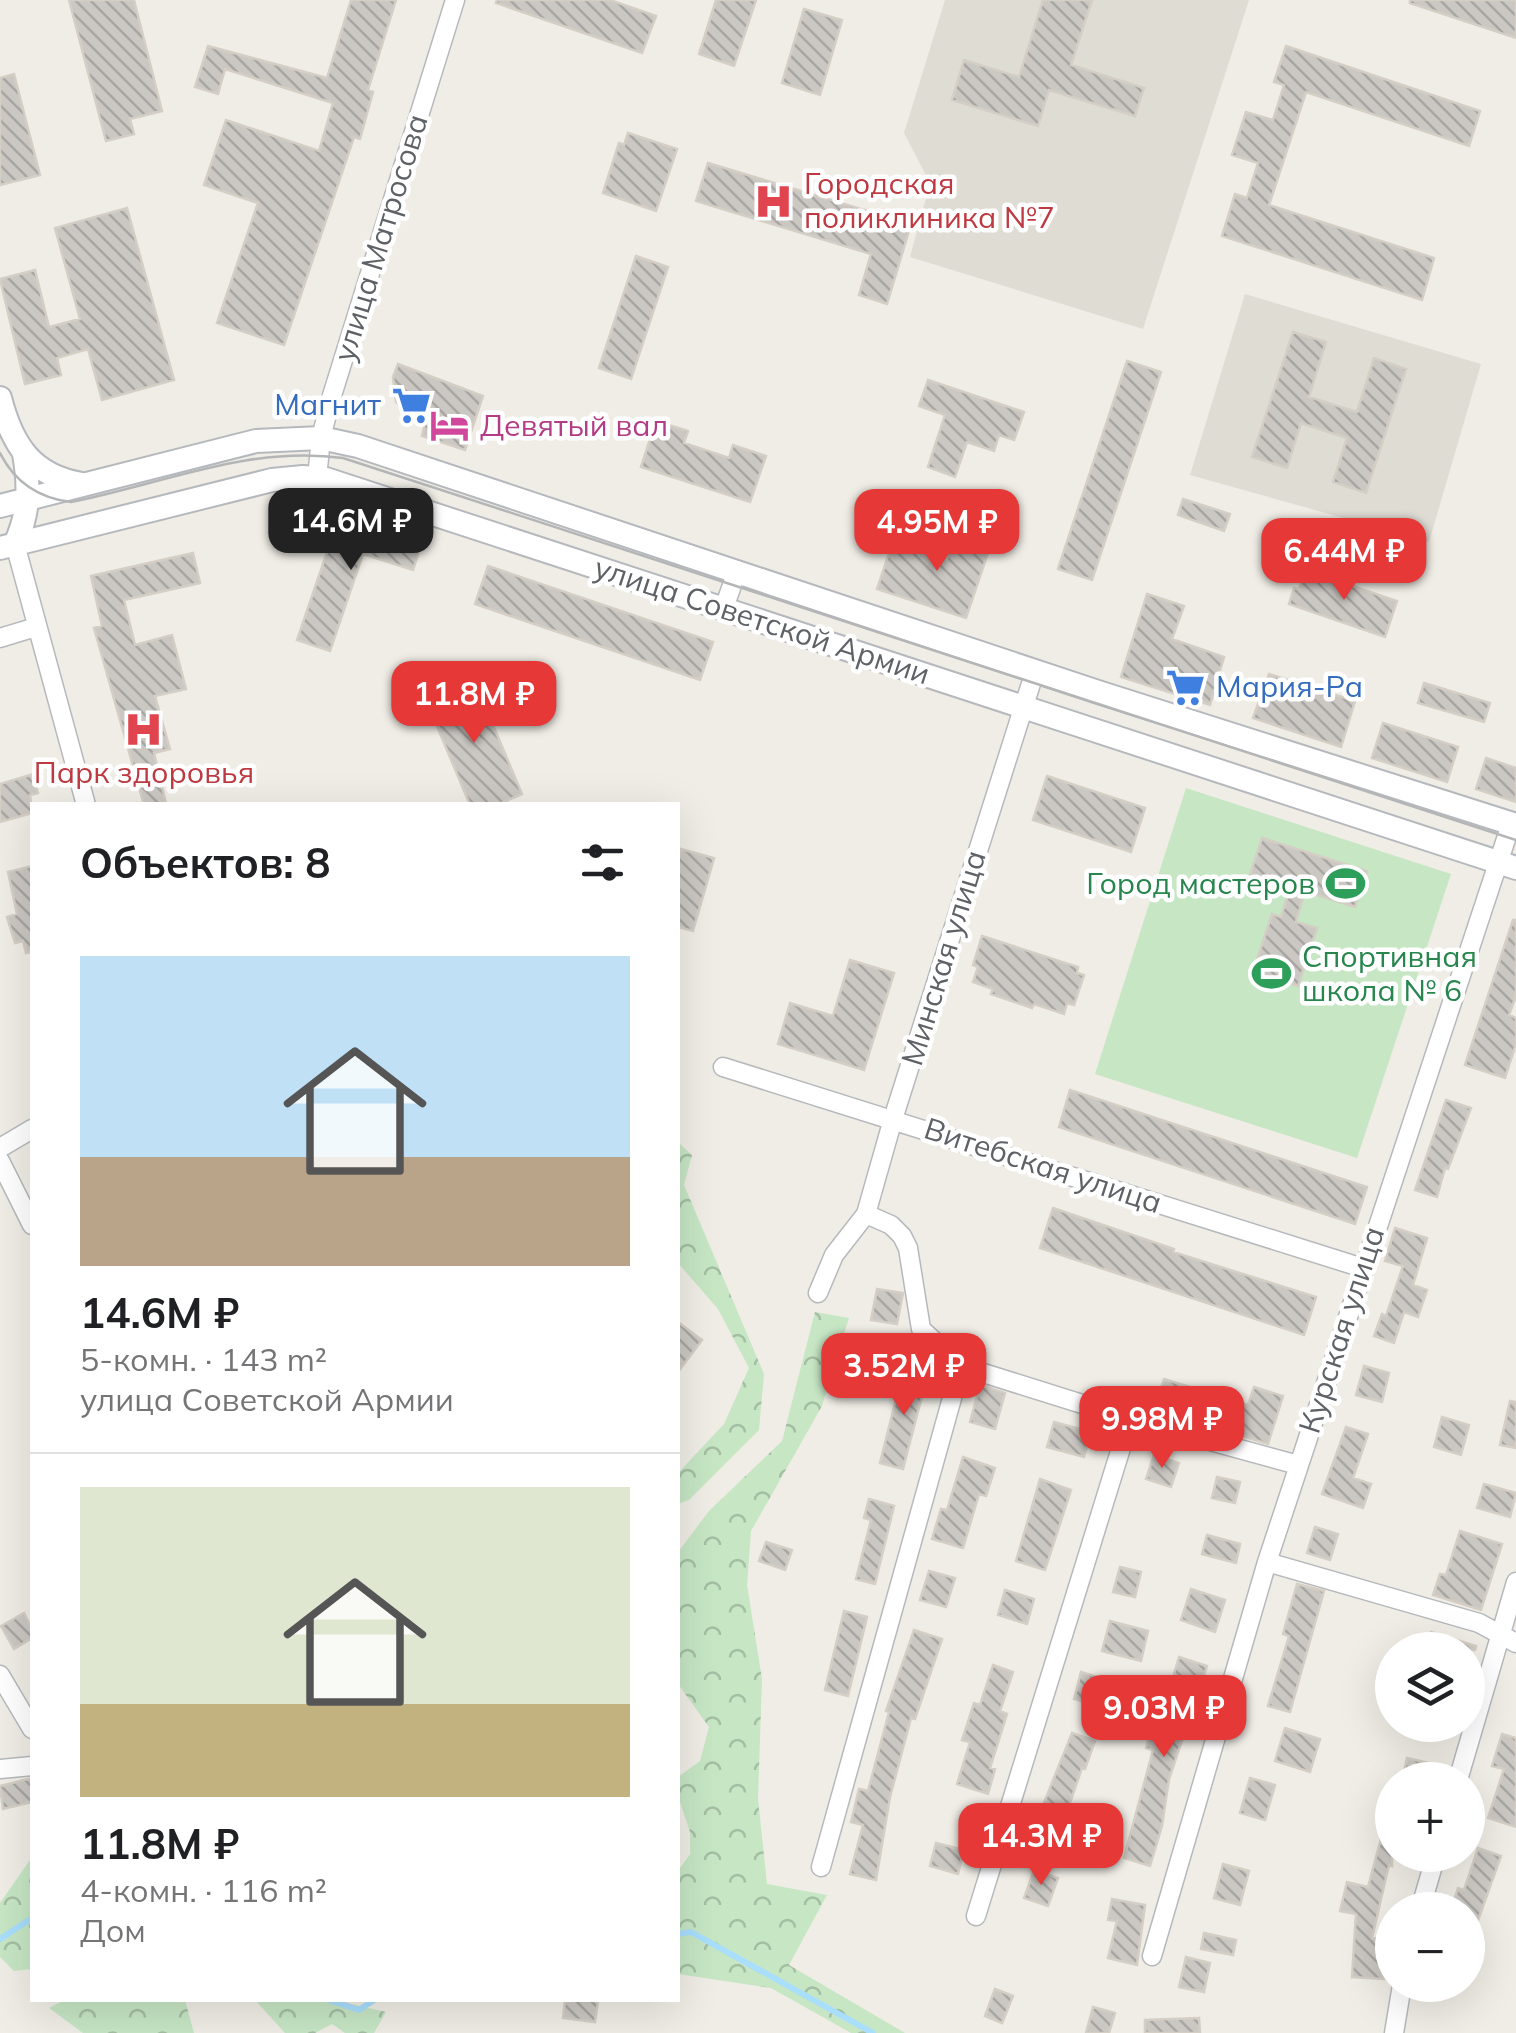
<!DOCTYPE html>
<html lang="ru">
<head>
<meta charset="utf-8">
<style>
	body { margin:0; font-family:Mulish,sans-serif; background:#f2f2f2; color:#202124; height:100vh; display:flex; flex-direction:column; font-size:38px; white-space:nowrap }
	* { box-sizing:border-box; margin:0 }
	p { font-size:32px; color:#757577 }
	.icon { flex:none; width:55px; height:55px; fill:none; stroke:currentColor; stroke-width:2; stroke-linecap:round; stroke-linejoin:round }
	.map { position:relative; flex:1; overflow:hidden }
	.panel { position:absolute; left:30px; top:802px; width:650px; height:1200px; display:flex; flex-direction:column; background:#fff; border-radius:0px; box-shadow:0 10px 40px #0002 }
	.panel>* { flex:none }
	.controls { position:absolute; left:1375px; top:1632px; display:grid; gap:20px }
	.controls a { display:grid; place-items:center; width:110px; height:110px; border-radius:50%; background:#fff; box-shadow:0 10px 40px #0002; font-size:50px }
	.price { position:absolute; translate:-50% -85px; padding:0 22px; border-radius:20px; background:#e53837; color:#fff; font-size:32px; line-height:65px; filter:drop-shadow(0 2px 5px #0008) }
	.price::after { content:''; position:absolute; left:50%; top:60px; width:30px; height:22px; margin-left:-15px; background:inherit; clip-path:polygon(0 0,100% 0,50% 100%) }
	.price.selected { background:#222; color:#fff }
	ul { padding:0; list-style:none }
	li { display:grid; align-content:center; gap:20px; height:530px; padding:0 50px }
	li+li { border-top:2px solid #e0e0e0 }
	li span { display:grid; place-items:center; height:310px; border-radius:0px; color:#555 }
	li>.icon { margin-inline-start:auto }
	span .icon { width:180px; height:180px; fill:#fffc; stroke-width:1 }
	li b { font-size:42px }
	h2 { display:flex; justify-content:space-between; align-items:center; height:120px; padding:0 50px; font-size:42px }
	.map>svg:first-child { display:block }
	.education { fill:#dfdcd4 }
	.forest { fill:url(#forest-crowns) }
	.garden { fill:#c6e6c4 }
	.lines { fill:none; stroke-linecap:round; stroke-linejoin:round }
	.stream { stroke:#a9defd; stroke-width:6 }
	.building { fill:url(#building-back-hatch); stroke:#d4cec5; stroke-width:2.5 }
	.street-casing { stroke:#b6b9bc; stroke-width:21 }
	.secondary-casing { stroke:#b5b9bd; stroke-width:26 }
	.street { stroke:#fff; stroke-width:18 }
	.secondary { stroke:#fff; stroke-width:22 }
	.tram { stroke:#b4b5b6; stroke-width:2.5 }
	.labels { text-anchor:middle; stroke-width:9; stroke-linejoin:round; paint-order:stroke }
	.health-label { font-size:30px; fill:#be3a42; stroke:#fff; text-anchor:start }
	.street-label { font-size:30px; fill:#5e6266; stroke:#fff }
	.shop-label { font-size:30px; fill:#366cbe; stroke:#fff; text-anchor:end }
	.hotel-label { font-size:30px; fill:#b23c85; stroke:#fff; text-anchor:start }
	.leisure-label { font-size:30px; fill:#27864d; stroke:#fff; text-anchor:end }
</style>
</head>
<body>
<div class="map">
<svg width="1516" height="2033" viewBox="0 0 1516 2033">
	<defs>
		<pattern id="forest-crowns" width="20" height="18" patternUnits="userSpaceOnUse" patternTransform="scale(2.5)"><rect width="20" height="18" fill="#c6e6c4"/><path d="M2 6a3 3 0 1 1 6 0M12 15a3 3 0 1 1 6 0" fill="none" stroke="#a4bea3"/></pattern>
		<pattern id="building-back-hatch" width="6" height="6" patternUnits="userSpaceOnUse" patternTransform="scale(2.5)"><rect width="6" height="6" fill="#cbc8c3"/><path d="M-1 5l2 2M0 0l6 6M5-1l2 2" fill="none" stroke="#a8a6a2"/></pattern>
	</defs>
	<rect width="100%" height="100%" fill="#f0ede6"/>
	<!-- education -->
	<path class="education" d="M 945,0 L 1249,0 L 1143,329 L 910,257 L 930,183 L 904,133 Z
		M 1245,294 L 1481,364 L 1429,542 L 1190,475 Z"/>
	<!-- forest -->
	<path class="forest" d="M 678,1142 L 692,1155 L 684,1185 L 764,1374 L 759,1430 L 689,1500 L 678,1504 L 678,1473 L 724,1424 L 749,1368 L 718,1309 L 678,1263 Z
		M 815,1312 L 849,1318 L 822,1406 L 751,1531 L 747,1585 L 762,1679 L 758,1799 L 767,1884 L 827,1895 L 789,1965 L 905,2033 L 851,2033 L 771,1988 L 678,1974 L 678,1871 L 690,1854 L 690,1832 L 678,1796 L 678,1777 L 700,1761 L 709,1727 L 678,1684 L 678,1552 L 709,1511 L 782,1441 Z
		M 32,1857 L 32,1969 L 14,1971 L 0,1957 L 0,1903 Z
		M 64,2000 L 185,2000 L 194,2033 L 83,2033 L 49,2008 Z
		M 255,2000 L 334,2000 L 386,2012 L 374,2033 L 345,2033 L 332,2024 L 315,2033 L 285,2033 Z"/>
	<!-- garden -->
	<path class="garden" d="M 1186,788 L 1451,874 L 1357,1158 L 1095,1074 Z"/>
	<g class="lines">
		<!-- stream -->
		<path class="stream" d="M 678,1934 L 691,1932 L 873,2033
			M 0,1939 L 32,1918
			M 329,2000 L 359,2010 L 374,2000"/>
	</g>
	<!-- building -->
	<path class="building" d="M 69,0 L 134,0 L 162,111 L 130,119 L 134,134 L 106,141 Z
		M 351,0 L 396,0 L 368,90 L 373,92 L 360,139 L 354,137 L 284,345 L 217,323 L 258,203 L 204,185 L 226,120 L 319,151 L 333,103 L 225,69 L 218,94 L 195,87 L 208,46 L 327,78 Z
		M 497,0 L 610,0 L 656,16 L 642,53 L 496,3 Z
		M 716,0 L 756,0 L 734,66 L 699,54 Z
		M 1043,0 L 1092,0 L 1071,65 L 1144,88 L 1135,116 L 1049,90 L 1038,126 L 952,100 L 964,60 L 1019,77 Z
		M 1410,0 L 1516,0 L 1516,38 L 1410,3 Z
		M 804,9 L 842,20 L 820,95 L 782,83 Z
		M 1286,46 L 1480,111 L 1469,146 L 1306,92 L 1269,205 L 1434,258 L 1422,300 L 1222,236 L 1235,194 L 1247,198 L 1258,163 L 1232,155 L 1246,112 L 1273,120 L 1284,85 L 1274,82 Z
		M 14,74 L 40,175 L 0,185 L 0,78 Z
		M 628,133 L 677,149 L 656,211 L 603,193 L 619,143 L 624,145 Z
		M 708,163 L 911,224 L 887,304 L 859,295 L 871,254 L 696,201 Z
		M 127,208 L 174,380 L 102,400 L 88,349 L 57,358 L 61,375 L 25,384 L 0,279 L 35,270 L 49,327 L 80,319 L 55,228 Z
		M 636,256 L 668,267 L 631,379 L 599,368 Z
		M 1293,332 L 1326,342 L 1309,397 L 1357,412 L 1374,358 L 1406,369 L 1366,493 L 1333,482 L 1347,438 L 1301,423 L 1287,468 L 1252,457 Z
		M 1127,361 L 1161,372 L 1092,580 L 1058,569 Z
		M 398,364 L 483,396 L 465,450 L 422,436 L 424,427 L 396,402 L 393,377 Z
		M 928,380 L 1024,412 L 1014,440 L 999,435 L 994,451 L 967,442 L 955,477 L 928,467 L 945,415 L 919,406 Z
		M 656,421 L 688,431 L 684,443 L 729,458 L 733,445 L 766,456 L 750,502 L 641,467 Z
		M 1183,499 L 1230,514 L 1224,531 L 1178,515 Z
		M 340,514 L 395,532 L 397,527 L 424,536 L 413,570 L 363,554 L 330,651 L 297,640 Z
		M 955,532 L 991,544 L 966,618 L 877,589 L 893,541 L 947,559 Z
		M 193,553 L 200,583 L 124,600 L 135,645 L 172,635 L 186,689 L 155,696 L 170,749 L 154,753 L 166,803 L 144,805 L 94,628 L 102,626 L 91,576 Z
		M 488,566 L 713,642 L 700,680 L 475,604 Z
		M 1305,570 L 1397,601 L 1385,637 L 1289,604 L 1294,588 L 1299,589 Z
		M 1147,594 L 1184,606 L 1172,639 L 1224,657 L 1210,705 L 1121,677 Z
		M 1269,674 L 1355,701 L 1341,747 L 1253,718 Z
		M 474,680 L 522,794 L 497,805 L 470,805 L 426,700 Z
		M 1424,683 L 1490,703 L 1484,722 L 1418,703 Z
		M 1383,723 L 1458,747 L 1447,782 L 1372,758 Z
		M 1486,758 L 1516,768 L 1516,802 L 1476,789 Z
		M 33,774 L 38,793 L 30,795 L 32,813 L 0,822 L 0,784 Z
		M 1047,776 L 1145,808 L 1131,852 L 1033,820 Z
		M 1262,838 L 1367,871 L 1355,907 L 1305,891 L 1296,922 L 1317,928 L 1298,986 L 1253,972 L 1272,914 L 1281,917 L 1290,887 L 1250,875 Z
		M 681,849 L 714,858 L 693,931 L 678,927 L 678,861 Z
		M 32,866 L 32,952 L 26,953 L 23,941 L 15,943 L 7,917 L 17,914 L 8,872 Z
		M 1513,920 L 1516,920 L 1516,996 L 1509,1015 L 1516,1018 L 1516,1044 L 1505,1078 L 1465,1065 Z
		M 982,936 L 1078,967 L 1077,973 L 1084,975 L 1074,1005 L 1067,1003 L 1064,1014 L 1034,1004 L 1032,1008 L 991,994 L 993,989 L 973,982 L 978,967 L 973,965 Z
		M 850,960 L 894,973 L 864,1070 L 778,1044 L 790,1003 L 833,1016 Z
		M 1070,1090 L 1367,1187 L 1355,1224 L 1059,1127 Z
		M 1446,1100 L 1471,1108 L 1448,1169 L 1445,1168 L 1437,1197 L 1415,1190 Z
		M 1053,1208 L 1174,1249 L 1173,1252 L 1316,1297 L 1304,1335 L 1040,1248 Z
		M 1395,1228 L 1427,1238 L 1413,1285 L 1427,1290 L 1418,1317 L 1404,1312 L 1394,1343 L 1374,1336 L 1382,1314 L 1386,1316 L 1403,1266 L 1385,1261 Z
		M 877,1289 L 903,1293 L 897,1324 L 871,1320 Z
		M 678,1322 L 702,1340 L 678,1372 Z
		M 1364,1366 L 1389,1373 L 1382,1402 L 1356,1395 Z
		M 904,1367 L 928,1373 L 903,1469 L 880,1463 Z
		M 1164,1379 L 1248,1405 L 1254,1387 L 1283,1396 L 1268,1444 L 1154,1409 Z
		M 980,1385 L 1005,1393 L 995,1429 L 970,1422 Z
		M 1510,1401 L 1516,1402 L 1516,1448 L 1500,1445 Z
		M 1442,1417 L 1469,1425 L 1461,1455 L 1434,1447 Z
		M 1054,1422 L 1091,1432 L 1084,1457 L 1047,1447 Z
		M 1346,1427 L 1368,1434 L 1353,1478 L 1371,1484 L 1363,1508 L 1322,1494 Z
		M 1154,1455 L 1179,1463 L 1171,1487 L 1146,1479 Z
		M 963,1457 L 995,1468 L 986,1496 L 979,1494 L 963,1548 L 932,1539 L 941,1509 L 947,1510 Z
		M 1217,1477 L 1240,1482 L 1235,1503 L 1212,1498 Z
		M 1040,1479 L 1071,1490 L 1045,1570 L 1016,1561 Z
		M 1484,1484 L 1516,1493 L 1510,1517 L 1477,1508 Z
		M 869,1499 L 894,1506 L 875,1584 L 856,1579 L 871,1520 L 864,1518 Z
		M 1315,1527 L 1338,1534 L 1330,1560 L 1307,1553 Z
		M 1460,1531 L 1502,1544 L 1481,1610 L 1433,1595 L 1440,1574 L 1446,1575 Z
		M 1207,1535 L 1240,1544 L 1236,1563 L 1202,1554 Z
		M 766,1542 L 792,1550 L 785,1570 L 759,1561 Z
		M 1120,1567 L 1141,1572 L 1135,1597 L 1113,1592 Z
		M 929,1571 L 955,1578 L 946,1607 L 920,1600 Z
		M 1297,1584 L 1324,1591 L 1290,1712 L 1268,1706 L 1289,1636 L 1283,1634 Z
		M 1191,1589 L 1225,1600 L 1215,1632 L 1181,1620 Z
		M 1005,1590 L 1034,1599 L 1027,1624 L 998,1615 Z
		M 844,1611 L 867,1617 L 848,1696 L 825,1690 Z
		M 24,1613 L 32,1629 L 32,1638 L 14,1649 L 1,1626 Z
		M 1110,1621 L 1148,1631 L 1141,1661 L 1102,1651 Z
		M 914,1630 L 942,1639 L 915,1719 L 911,1718 L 890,1797 L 876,1880 L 850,1874 L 863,1825 L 851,1822 L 859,1789 L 868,1791 L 889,1712 L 886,1711 Z
		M 1431,1632 L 1476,1646 L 1475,1650 L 1425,1650 Z
		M 1179,1657 L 1207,1666 L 1169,1779 L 1162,1826 L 1150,1866 L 1124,1858 L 1153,1750 L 1146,1748 L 1155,1719 L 1160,1720 Z
		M 993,1665 L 1013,1672 L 1000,1711 L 1007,1714 L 990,1768 L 995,1769 L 988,1794 L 957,1784 L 970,1742 L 962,1740 L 974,1703 L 980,1705 Z
		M 1081,1672 L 1108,1680 L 1101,1706 L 1074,1699 Z
		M 1285,1728 L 1320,1739 L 1310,1772 L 1275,1761 Z
		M 1072,1733 L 1095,1741 L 1085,1769 L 1082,1768 L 1061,1829 L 1037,1820 Z
		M 1502,1734 L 1516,1738 L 1516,1827 L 1488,1818 L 1504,1769 L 1492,1766 Z
		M 1407,1758 L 1437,1765 L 1434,1780 L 1402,1780 Z
		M 32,1778 L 32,1802 L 3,1809 L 0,1786 Z
		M 1250,1778 L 1275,1785 L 1265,1820 L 1240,1813 Z
		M 1387,1816 L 1392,1816 L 1392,1866 L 1389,1865 L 1372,1938 L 1387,1939 L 1384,1979 L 1352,1977 L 1356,1914 L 1340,1911 L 1347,1882 L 1368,1887 Z
		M 936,1843 L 964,1850 L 958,1874 L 930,1866 Z
		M 1478,1848 L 1501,1856 L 1471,1940 L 1468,1939 L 1468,1910 L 1451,1910 L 1458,1888 L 1464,1890 Z
		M 1223,1864 L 1249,1871 L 1240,1905 L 1214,1898 Z
		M 1034,1870 L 1058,1878 L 1048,1906 L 1024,1898 Z
		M 1112,1899 L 1145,1905 L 1137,1965 L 1108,1958 L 1117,1921 L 1108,1920 Z
		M 1204,1933 L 1236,1940 L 1233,1955 L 1201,1949 Z
		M 1186,1957 L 1210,1963 L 1204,1992 L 1179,1987 Z
		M 995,1989 L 1013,1996 L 1002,2023 L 985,2016 Z
		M 565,2000 L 598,2001 L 595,2022 L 563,2018 Z
		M 1093,2007 L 1115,2013 L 1109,2033 L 1086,2033 Z
		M 1199,2018 L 1200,2033 L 1145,2033 L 1145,2020 Z"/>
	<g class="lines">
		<defs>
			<path id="street" d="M 317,478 L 321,438 L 330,402 L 455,0
				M 15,544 L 86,805
				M 724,608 L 737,571
				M 0,638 L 36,627
				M 723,1067 L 1363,1268
				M 0,1148 L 32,1129
				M 0,1161 L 32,1225
				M 866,1214 L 891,1225 L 902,1236 L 908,1248 L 921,1329 L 961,1366 L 1130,1419 L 1298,1465
				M 818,1293 L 834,1255 L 866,1214 L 893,1119 L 1035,671
				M 1267,1562 L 1479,1623 L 1516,1643
				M 0,1675 L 32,1729
				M 0,1769 L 32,1766
				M 1458,1780 L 1516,1582
				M 821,1867 L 961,1366
				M 1420,1910 L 1436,1855
				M 976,1916 L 1130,1419
				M 1152,1956 L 1267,1562 L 1511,824
				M 1394,2033 L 1402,1985"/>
			<path id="secondary" d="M 0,398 C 12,445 32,476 82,484
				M 0,506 L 256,441 L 321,438 L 358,446 L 1098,692 L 1516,825
				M 15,544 C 29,514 30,487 24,454
				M 0,548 L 272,480 L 303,477 L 326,479 L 1516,868"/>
		</defs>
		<!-- street casing -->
		<use href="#street" class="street-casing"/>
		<!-- secondary casing -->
		<use href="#secondary" class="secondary-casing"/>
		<!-- street -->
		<use href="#street" class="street"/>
		<!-- secondary -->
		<use href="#secondary" class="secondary"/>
		<!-- tram -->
		<path class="tram" d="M 0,453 C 15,483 39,498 71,502 C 163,484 248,445 343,458 L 1516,840"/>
	</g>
	<!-- icons -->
	<defs>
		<symbol id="hospital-bare" viewBox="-9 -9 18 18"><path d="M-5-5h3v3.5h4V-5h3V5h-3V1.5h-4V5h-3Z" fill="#e0444e" stroke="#fff" stroke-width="2.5" paint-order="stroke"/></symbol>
		<symbol id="supermarket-bare" viewBox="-9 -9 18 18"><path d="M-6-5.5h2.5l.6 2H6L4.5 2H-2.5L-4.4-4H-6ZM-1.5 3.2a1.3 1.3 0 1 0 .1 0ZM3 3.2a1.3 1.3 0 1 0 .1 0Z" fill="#3f7fe0" stroke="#fff" stroke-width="2.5" paint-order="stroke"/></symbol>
		<symbol id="hotel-bare" viewBox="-9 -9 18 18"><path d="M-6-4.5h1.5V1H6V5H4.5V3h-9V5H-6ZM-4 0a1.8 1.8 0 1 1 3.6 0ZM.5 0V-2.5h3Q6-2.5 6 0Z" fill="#d1479c" stroke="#fff" stroke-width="2.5" paint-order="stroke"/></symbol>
		<symbol id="stadium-bare" viewBox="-9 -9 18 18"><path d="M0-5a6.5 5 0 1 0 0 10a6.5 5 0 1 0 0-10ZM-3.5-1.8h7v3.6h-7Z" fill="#2e9e5b" stroke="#fff" stroke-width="2.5" paint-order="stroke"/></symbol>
	</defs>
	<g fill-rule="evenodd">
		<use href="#hospital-bare" x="746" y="174" width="55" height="55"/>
		<use href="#supermarket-bare" x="384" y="378" width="55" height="55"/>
		<use href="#hotel-bare" x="422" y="398" width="55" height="55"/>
		<use href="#supermarket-bare" x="1158" y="660" width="55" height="55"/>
		<use href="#hospital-bare" x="116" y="702" width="55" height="55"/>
		<use href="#stadium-bare" x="1318" y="856" width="55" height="55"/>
		<use href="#stadium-bare" x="1244" y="946" width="55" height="55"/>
	</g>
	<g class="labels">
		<!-- health labels -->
		<g class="health-label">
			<text x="804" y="194">Городская<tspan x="804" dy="34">поликлиника №7</tspan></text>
			<text x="144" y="783" text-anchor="middle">Парк здоровья</text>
		</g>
		<!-- street labels -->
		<g class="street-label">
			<text transform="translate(381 238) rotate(-73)" y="10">улица Матросова</text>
			<text transform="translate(762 621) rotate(18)" y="10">улица Советской Армии</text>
			<text transform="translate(944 958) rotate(-73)" y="10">Минская улица</text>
			<text transform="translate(1043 1166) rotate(18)" y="10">Витебская улица</text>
			<text transform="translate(1342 1330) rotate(-72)" y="10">Курская улица</text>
		</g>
		<!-- shop labels -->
		<g class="shop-label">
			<text x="381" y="415">Магнит</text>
			<text x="1216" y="697" text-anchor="start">Мария-Ра</text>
		</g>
		<!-- hotel labels -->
		<g class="hotel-label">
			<text x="480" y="436">Девятый вал</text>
		</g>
		<!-- leisure labels -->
		<g class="leisure-label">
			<text x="1315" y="894">Город мастеров</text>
			<text x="1302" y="967" text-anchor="start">Спортивная<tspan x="1302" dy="34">школа № 6</tspan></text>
		</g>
	</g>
</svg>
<div class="controls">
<a><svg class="icon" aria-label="layers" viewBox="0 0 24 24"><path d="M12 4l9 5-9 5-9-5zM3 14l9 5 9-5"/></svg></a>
<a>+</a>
<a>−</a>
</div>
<b class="price selected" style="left:351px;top:573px">14.6M ₽</b>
<b class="price" style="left:937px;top:574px">4.95M ₽</b>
<b class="price" style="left:1344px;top:603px">6.44M ₽</b>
<b class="price" style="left:474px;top:746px">11.8M ₽</b>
<b class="price" style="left:904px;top:1418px">3.52M ₽</b>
<b class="price" style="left:1162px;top:1471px">9.98M ₽</b>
<b class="price" style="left:1164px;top:1760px">9.03M ₽</b>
<b class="price" style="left:1041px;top:1888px">14.3M ₽</b>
<section class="panel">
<h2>Объектов: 8<svg class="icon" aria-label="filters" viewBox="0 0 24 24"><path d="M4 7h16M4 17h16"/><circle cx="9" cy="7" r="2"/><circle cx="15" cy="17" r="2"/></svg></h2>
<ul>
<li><span style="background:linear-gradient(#bfe0f5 65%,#b9a48a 0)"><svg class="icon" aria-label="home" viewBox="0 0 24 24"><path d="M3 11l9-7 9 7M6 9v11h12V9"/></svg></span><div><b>14.6M ₽</b><p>5-комн. · 143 m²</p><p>улица Советской Армии</p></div></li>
<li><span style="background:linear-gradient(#dfe7d0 70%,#c2b280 0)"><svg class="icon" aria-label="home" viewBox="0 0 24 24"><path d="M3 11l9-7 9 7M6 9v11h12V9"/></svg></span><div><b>11.8M ₽</b><p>4-комн. · 116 m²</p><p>Дом</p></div></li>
</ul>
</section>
</div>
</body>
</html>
